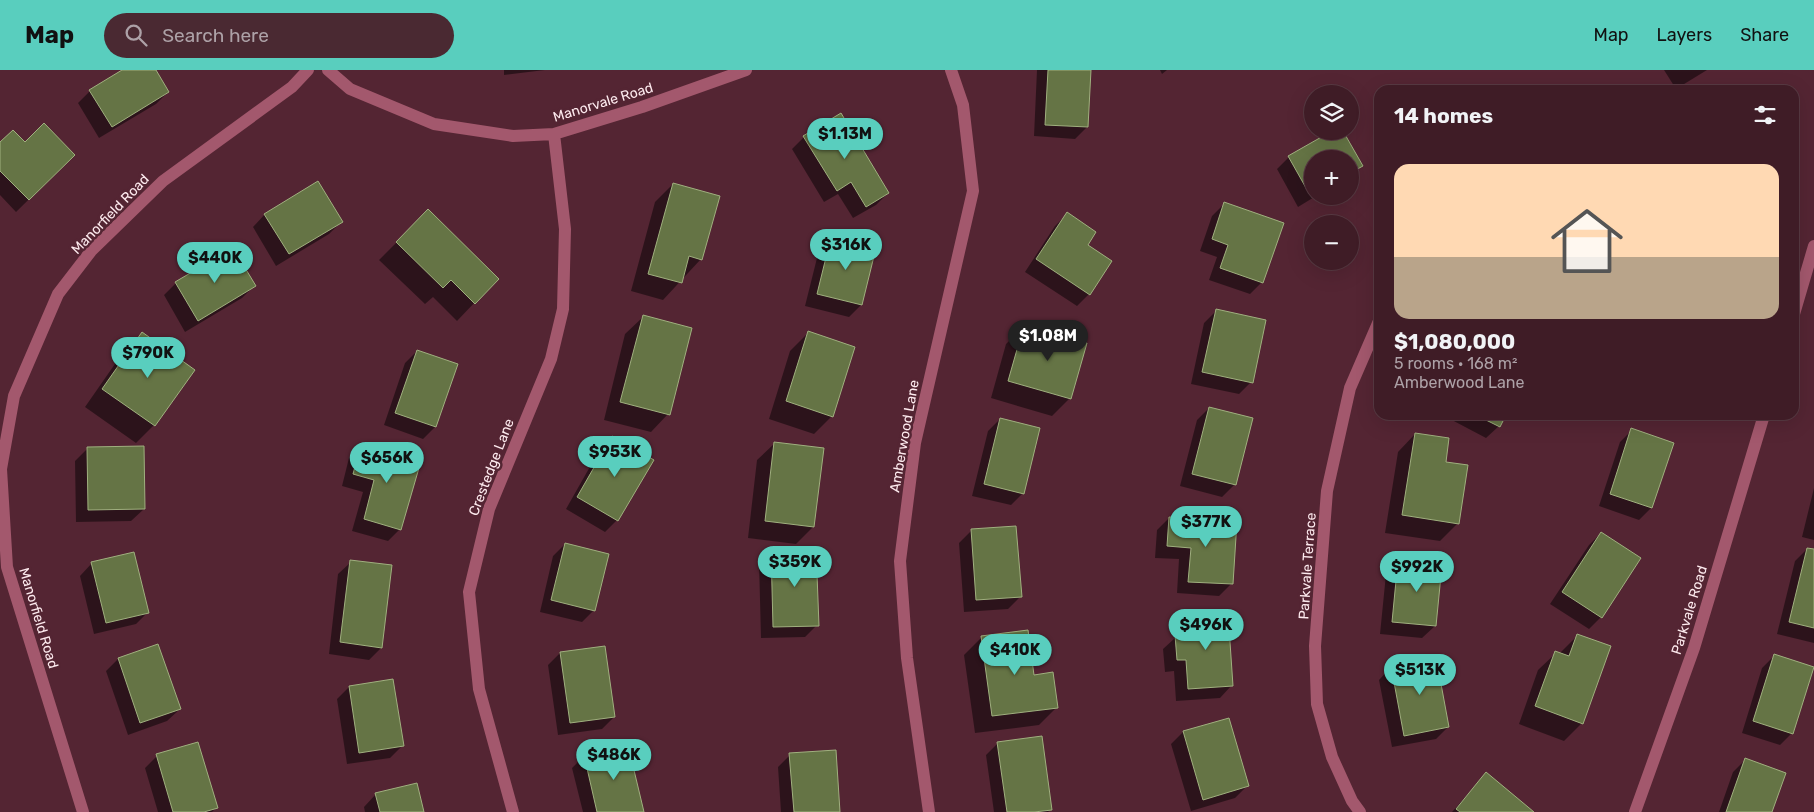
<!DOCTYPE html>
<html lang="en">
<head>
<meta charset="utf-8">
<style>
	body { margin:0; font-family:Rubik,sans-serif; background:#4a2932; color:#f1f3f6; height:100vh; display:flex; flex-direction:column; font-size:19px; white-space:nowrap }
	* { box-sizing:border-box; margin:0 }
	p { font-size:16px; color:#ada1a7 }
	.icon { flex:none; width:28px; height:28px; fill:none; stroke:currentColor; stroke-width:2; stroke-linecap:round; stroke-linejoin:round }
	.map { position:relative; flex:1; overflow:hidden }
	.side { position:absolute; left:1374px; top:15px; width:425px; height:335px; display:flex; flex-direction:column; background:#3f1c26; border-radius:15px; box-shadow:0 5px 20px #0002,0 0 0 1px #583a43 }
	.side>* { flex:none }
	.fabs { position:absolute; left:1304px; top:15px; display:grid; gap:10px }
	.fabs a { display:grid; place-items:center; width:55px; height:55px; border-radius:50%; background:#3f1c26; box-shadow:0 5px 20px #0002,0 0 0 1px #583a43; font-size:25px }
	.price { position:absolute; translate:-50% -42px; padding:0 11px; border-radius:18px; background:#59cebe; color:#111; font-size:16px; line-height:32px; filter:drop-shadow(0 1px 2px #0008) }
	.price::after { content:''; position:absolute; left:50%; top:30px; width:15px; height:11px; margin-left:-8px; background:inherit; clip-path:polygon(0 0,100% 0,50% 100%) }
	.price.current { background:#222; color:#fff }
	ul { padding:0; list-style:none }
	li { display:grid; align-content:center; gap:10px; height:265px; padding:0 20px }
	li span { display:grid; place-items:center; height:155px; border-radius:15px; color:#555 }
	li>.icon { margin-inline-start:auto }
	span .icon { width:90px; height:90px; fill:#fffc; stroke-width:1 }
	li b { font-size:21px }
	h2 { display:flex; justify-content:space-between; align-items:center; height:60px; padding:0 20px; font-size:21px }
	header { display:flex; align-items:center; gap:30px; box-sizing:border-box; height:70px; padding:0 25px; background:#59cebe; color:#111 }
	header strong { font-size:24px }
	nav { display:flex; gap:28px; margin-inline-start:auto; font-size:18px }
	.search { width:350px; height:45px; background:#4a2932; display:flex; align-items:center; gap:12px; box-sizing:border-box; padding:0 18px; border-radius:28px; color:#ada1a7; font-size:19px }
	.map>svg:first-child { display:block }
	.shadow { fill:#0007 }
	.building { fill:#657445; stroke:#a0b07f }
	.lines { fill:none; stroke-linecap:round; stroke-linejoin:round }
	.minor { stroke:#a3586d; stroke-width:12 }
	.labels { text-anchor:middle; stroke-width:5; stroke-linejoin:round; paint-order:stroke }
	.street-label { font-size:14px; fill:#fdeaee; stroke:#542533 }
</style>
</head>
<body>
<header>
<strong>Map</strong>
<div class="search"><svg class="icon" aria-label="search" viewBox="0 0 24 24"><circle cx="10" cy="10" r="6"/><path d="M15 15l6 6"/></svg>Search here</div>
<nav><a>Map</a><a>Layers</a><a>Share</a></nav>
</header>
<div class="map">
<svg width="1814" height="742" viewBox="0 0 1814 742">
	<rect width="100%" height="100%" fill="#542533"/>
	<!-- shadow -->
	<path class="shadow" d="M 124,0 L 154,0 L 168,22 L 156,34 L 99,68 L 78,33 L 90,21 Z
		M 504,0 L 545,0 L 504,5 Z
		M 1037,0 L 1090,0 L 1087,57 L 1075,69 L 1034,66 Z
		M 1160,0 L 1167,0 L 1162,4 Z
		M 1664,0 L 1707,0 L 1676,19 Z
		M 1335,61 L 1361,96 L 1350,107 L 1350,89 L 1312,89 L 1312,126 L 1316,126 L 1298,137 L 1277,99 L 1289,87 Z
		M 804,67 L 888,123 L 876,135 L 853,148 L 838,124 L 824,132 L 792,79 Z
		M 0,74 L 25,74 L 74,85 L 16,142 L 0,125 Z
		M 673,114 L 701,189 L 663,230 L 631,221 L 655,132 Z
		M 1224,134 L 1262,212 L 1250,224 L 1209,210 L 1217,187 L 1200,181 L 1212,146 Z
		M 428,141 L 497,209 L 457,251 L 433,227 L 425,234 L 379,190 Z
		M 265,144 L 341,152 L 329,164 L 276,196 L 253,157 Z
		M 1067,144 L 1086,175 L 1089,224 L 1077,236 L 1025,202 L 1055,156 Z
		M 831,168 L 861,235 L 849,247 L 805,236 L 819,180 Z
		M 232,179 L 254,216 L 242,228 L 185,262 L 164,225 L 176,213 Z
		M 1216,241 L 1251,312 L 1239,324 L 1191,314 L 1204,253 Z
		M 643,247 L 668,344 L 651,362 L 604,350 L 625,264 Z
		M 1024,256 L 1070,328 L 1052,346 L 991,328 L 1006,274 Z
		M 808,263 L 832,346 L 814,364 L 769,349 L 790,281 Z
		M 142,264 L 193,300 L 154,355 L 136,373 L 85,337 L 124,281 Z
		M 417,281 L 456,295 L 435,357 L 423,369 L 384,355 L 405,293 Z
		M 1209,338 L 1234,415 L 1222,427 L 1180,416 L 1197,350 Z
		M 1452,345 L 1504,345 L 1499,356 L 1486,368 L 1450,349 Z
		M 1000,349 L 1023,423 L 1011,435 L 972,426 L 988,361 Z
		M 1632,360 L 1651,438 L 1639,450 L 1599,436 L 1620,372 Z
		M 1415,364 L 1444,393 L 1466,396 L 1457,454 L 1440,471 L 1385,463 L 1398,382 Z
		M 612,367 L 617,450 L 605,462 L 566,439 L 600,379 Z
		M 775,373 L 813,457 L 796,474 L 748,468 L 757,390 Z
		M 362,376 L 400,459 L 388,471 L 352,461 L 363,422 L 342,416 L 349,388 Z
		M 88,378 L 144,439 L 131,451 L 76,452 L 75,391 Z
		M 1814,418 L 1814,470 L 1802,467 Z
		M 1169,448 L 1231,514 L 1219,526 L 1177,523 L 1179,489 L 1155,488 L 1157,460 Z
		M 971,461 L 1020,527 L 1008,539 L 964,542 L 959,473 Z
		M 1601,463 L 1639,488 L 1601,547 L 1589,559 L 1550,534 L 1589,475 Z
		M 565,474 L 594,540 L 582,552 L 540,542 L 553,486 Z
		M 1807,479 L 1814,481 L 1814,573 L 1777,564 L 1795,491 Z
		M 772,480 L 817,555 L 805,567 L 761,568 L 759,492 Z
		M 351,492 L 381,578 L 369,590 L 329,584 L 338,504 Z
		M 1398,492 L 1435,556 L 1422,568 L 1380,564 L 1386,504 Z
		M 92,493 L 148,542 L 136,554 L 94,564 L 80,506 Z
		M 1186,547 L 1232,615 L 1220,628 L 1176,631 L 1174,601 L 1165,602 L 1163,579 L 1175,568 L 1174,560 Z
		M 1578,565 L 1582,653 L 1564,671 L 1519,654 L 1538,600 L 1556,583 L 1559,584 Z
		M 982,567 L 1033,607 L 1056,638 L 1039,655 L 975,663 L 964,585 Z
		M 158,576 L 180,639 L 167,651 L 128,665 L 106,601 L 118,589 Z
		M 560,583 L 614,647 L 602,659 L 558,665 L 548,595 Z
		M 1774,586 L 1792,663 L 1780,675 L 1742,663 L 1762,598 Z
		M 1391,597 L 1448,657 L 1436,669 L 1392,677 L 1379,610 Z
		M 349,617 L 402,676 L 390,688 L 347,694 L 337,629 Z
		M 1228,649 L 1247,716 L 1235,728 L 1191,741 L 1171,674 L 1183,662 Z
		M 998,673 L 1051,739 L 1048,742 L 994,742 L 986,685 Z
		M 790,685 L 839,742 L 781,742 L 778,697 Z
		M 157,686 L 216,738 L 212,742 L 158,742 L 145,698 Z
		M 584,686 L 643,742 L 583,742 L 572,698 Z
		M 1745,690 L 1771,742 L 1719,742 L 1733,702 Z
		M 1486,704 L 1532,742 L 1452,742 Z
		M 376,724 L 422,742 L 365,742 L 364,737 Z"/>
	<!-- building -->
	<path class="building" d="M 122,0 L 156,0 L 169,22 L 112,57 L 89,20 Z
		M 1048,0 L 1091,0 L 1088,57 L 1045,55 Z
		M 841,43 L 889,123 L 866,137 L 851,112 L 837,121 L 803,66 Z
		M 44,53 L 75,85 L 29,130 L 0,101 L 0,72 L 13,60 L 25,72 Z
		M 1332,61 L 1343,61 L 1363,96 L 1350,103 L 1350,89 L 1312,89 L 1312,124 L 1310,125 L 1288,86 Z
		M 318,111 L 343,152 L 289,184 L 264,144 Z
		M 673,113 L 720,126 L 702,190 L 689,186 L 682,213 L 648,204 Z
		M 1224,132 L 1284,153 L 1263,213 L 1220,198 L 1228,175 L 1212,169 Z
		M 428,139 L 499,209 L 475,234 L 451,210 L 443,218 L 396,172 Z
		M 1067,142 L 1096,162 L 1088,175 L 1112,191 L 1090,225 L 1036,189 Z
		M 831,167 L 876,178 L 862,235 L 817,224 Z
		M 233,178 L 256,216 L 198,251 L 175,212 Z
		M 1216,239 L 1266,250 L 1253,313 L 1202,302 Z
		M 643,245 L 692,258 L 670,345 L 620,332 Z
		M 1024,255 L 1087,273 L 1071,329 L 1008,311 Z
		M 808,261 L 855,277 L 833,347 L 786,331 Z
		M 142,262 L 195,300 L 155,356 L 102,319 Z
		M 417,280 L 458,294 L 436,357 L 395,343 Z
		M 1209,337 L 1253,348 L 1236,415 L 1192,404 Z
		M 1476,345 L 1506,345 L 1500,357 Z
		M 1000,348 L 1040,358 L 1024,424 L 984,414 Z
		M 1631,358 L 1674,373 L 1652,438 L 1610,424 Z
		M 1415,363 L 1449,368 L 1446,392 L 1468,395 L 1459,454 L 1402,445 Z
		M 612,366 L 654,390 L 618,451 L 577,427 Z
		M 774,372 L 824,378 L 814,457 L 765,451 Z
		M 361,374 L 421,391 L 401,460 L 364,449 L 374,410 L 353,404 Z
		M 144,376 L 145,439 L 88,440 L 87,377 Z
		M 1169,447 L 1237,451 L 1233,514 L 1188,512 L 1191,478 L 1167,476 Z
		M 1016,456 L 1022,527 L 976,530 L 971,459 Z
		M 1601,462 L 1641,488 L 1602,548 L 1562,522 Z
		M 565,473 L 609,484 L 595,541 L 551,530 Z
		M 816,478 L 819,556 L 773,557 L 771,479 Z
		M 1807,478 L 1814,479 L 1814,558 L 1789,552 Z
		M 134,482 L 149,543 L 106,553 L 91,492 Z
		M 350,490 L 392,495 L 382,578 L 340,572 Z
		M 1398,490 L 1442,495 L 1436,556 L 1392,552 Z
		M 1228,543 L 1233,616 L 1188,619 L 1186,590 L 1177,590 L 1175,565 L 1187,565 L 1185,546 Z
		M 1028,560 L 1034,605 L 1053,602 L 1058,638 L 992,646 L 981,566 Z
		M 1577,564 L 1611,576 L 1583,654 L 1535,636 L 1555,581 L 1569,586 Z
		M 158,574 L 181,639 L 140,653 L 118,588 Z
		M 605,576 L 615,647 L 570,653 L 560,582 Z
		M 1774,584 L 1814,597 L 1793,664 L 1753,651 Z
		M 1436,587 L 1449,657 L 1404,666 L 1391,596 Z
		M 393,609 L 404,676 L 359,683 L 349,616 Z
		M 1229,648 L 1249,716 L 1203,730 L 1183,661 Z
		M 1042,666 L 1052,740 L 1034,742 L 1007,742 L 997,672 Z
		M 198,672 L 218,738 L 204,742 L 173,742 L 156,684 Z
		M 628,675 L 644,742 L 597,742 L 584,685 Z
		M 836,680 L 840,742 L 794,742 L 789,683 Z
		M 1745,688 L 1786,703 L 1772,742 L 1726,742 Z
		M 1486,702 L 1534,742 L 1460,742 L 1456,739 Z
		M 417,713 L 424,742 L 380,742 L 375,723 Z"/>
	<g class="lines">
		<!-- minor -->
		<path class="minor" d="M 328,0 L 350,19 L 434,54 L 513,66 L 554,64 L 642,37 L 746,0
			M 1794,244 L 1814,176
			M 83,742 L 7,497 L 1,399 L 14,326 L 58,224 L 91,181 L 163,111 L 292,17 L 308,0
			M 513,742 L 479,619 L 469,522 L 489,439 L 551,289 L 563,239 L 565,159 L 554,64
			M 929,742 L 907,588 L 900,491 L 915,373 L 973,121 L 963,35 L 951,0
			M 1360,742 L 1352,731 L 1332,687 L 1317,634 L 1315,576 L 1327,421 L 1350,318 L 1379,251
			M 1635,742 L 1694,578 L 1764,345"/>
	</g>
	<g class="labels">
		<!-- street labels -->
		<g class="street-label">
			<text transform="translate(603 32) rotate(-17)" y="5">Manorvale Road</text>
			<text transform="translate(110 144) rotate(-46)" y="5">Manorfield Road</text>
			<text transform="translate(904 366) rotate(-80)" y="5">Amberwood Lane</text>
			<text transform="translate(491 397) rotate(-69)" y="5">Crestedge Lane</text>
			<text transform="translate(1307 496) rotate(-86)" y="5">Parkvale Terrace</text>
			<text transform="translate(1689 540) rotate(-73)" y="5">Parkvale Road</text>
			<text transform="translate(39 548) rotate(73)" y="5">Manorfield Road</text>
		</g>
	</g>
</svg>
<div class="fabs">
<a><svg class="icon" aria-label="layers" viewBox="0 0 24 24"><path d="M12 4l9 5-9 5-9-5zM3 14l9 5 9-5"/></svg></a>
<a>+</a>
<a>−</a>
</div>
<b class="price" style="left:845px;top:90px">$1.13M</b>
<b class="price" style="left:846px;top:201px">$316K</b>
<b class="price" style="left:215px;top:214px">$440K</b>
<b class="price current" style="left:1048px;top:292px">$1.08M</b>
<b class="price" style="left:148px;top:309px">$790K</b>
<b class="price" style="left:615px;top:408px">$953K</b>
<b class="price" style="left:387px;top:414px">$656K</b>
<b class="price" style="left:1206px;top:478px">$377K</b>
<b class="price" style="left:795px;top:518px">$359K</b>
<b class="price" style="left:1417px;top:523px">$992K</b>
<b class="price" style="left:1206px;top:581px">$496K</b>
<b class="price" style="left:1015px;top:606px">$410K</b>
<b class="price" style="left:1420px;top:626px">$513K</b>
<b class="price" style="left:614px;top:711px">$486K</b>
<section class="side">
<h2>14 homes<svg class="icon" aria-label="filters" viewBox="0 0 24 24"><path d="M4 7h16M4 17h16"/><circle cx="9" cy="7" r="2"/><circle cx="15" cy="17" r="2"/></svg></h2>
<ul>
<li><span style="background:linear-gradient(#ffd9b3 60%,#b9a48a 0)"><svg class="icon" aria-label="home" viewBox="0 0 24 24"><path d="M3 11l9-7 9 7M6 9v11h12V9"/></svg></span><div><b>$1,080,000</b><p>5 rooms · 168 m²</p><p>Amberwood Lane</p></div></li>
</ul>
</section>
</div>
</body>
</html>
